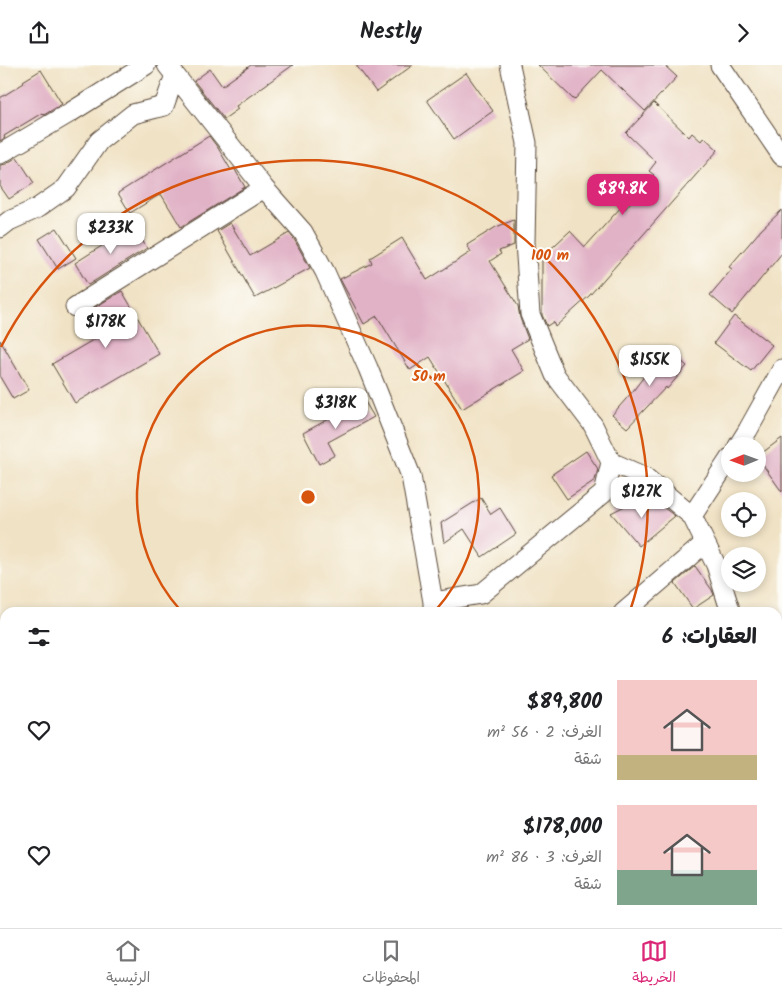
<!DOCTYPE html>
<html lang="ar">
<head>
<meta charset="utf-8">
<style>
	body { margin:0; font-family:Kalam,"Playpen Sans Arabic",sans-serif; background:#f2f2f2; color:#202124; direction:rtl; height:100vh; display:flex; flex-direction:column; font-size:19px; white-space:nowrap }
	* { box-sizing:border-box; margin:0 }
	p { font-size:16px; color:#757577 }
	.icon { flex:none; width:28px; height:28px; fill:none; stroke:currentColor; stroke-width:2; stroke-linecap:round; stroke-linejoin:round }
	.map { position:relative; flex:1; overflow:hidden; direction:ltr }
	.details { position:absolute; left:0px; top:542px; width:782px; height:321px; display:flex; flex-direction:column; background:#fff; border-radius:15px 15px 0 0; box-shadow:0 2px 8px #0003; direction:rtl }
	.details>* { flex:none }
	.needle { width:32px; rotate:269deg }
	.controls { position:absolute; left:721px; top:372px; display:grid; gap:10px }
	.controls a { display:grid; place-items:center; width:45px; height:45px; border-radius:50%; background:#fff; box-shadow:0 2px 8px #0003; font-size:25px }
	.price { position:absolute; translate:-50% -42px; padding:0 11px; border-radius:10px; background:#fff; color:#222; font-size:16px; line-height:32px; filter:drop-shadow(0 1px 2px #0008) }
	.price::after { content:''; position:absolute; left:50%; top:30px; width:15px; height:11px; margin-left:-8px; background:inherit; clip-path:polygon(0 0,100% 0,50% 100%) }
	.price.active { background:#db2777; color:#fff }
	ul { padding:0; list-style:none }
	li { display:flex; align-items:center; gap:15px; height:125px; padding:0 25px }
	li span { display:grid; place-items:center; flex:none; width:140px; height:100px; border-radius:0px; color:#555 }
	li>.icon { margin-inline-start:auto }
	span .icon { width:60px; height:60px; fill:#fffc; stroke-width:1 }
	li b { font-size:21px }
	h2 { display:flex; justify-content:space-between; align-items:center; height:60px; padding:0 25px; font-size:21px }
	header { display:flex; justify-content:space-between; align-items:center; height:65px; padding:0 25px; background:#fff; font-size:22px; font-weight:600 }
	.tab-bar { display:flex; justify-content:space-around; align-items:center; height:70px; border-top:1px solid #e0e0e0; background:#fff; font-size:14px; color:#757577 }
	.tab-bar a { display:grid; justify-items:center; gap:2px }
	.tab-bar .active { color:#db2777 }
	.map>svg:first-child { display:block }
	.building { fill:#e1b2c6 }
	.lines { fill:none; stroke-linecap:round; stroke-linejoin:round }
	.street-casing { stroke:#564637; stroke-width:21 }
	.street { stroke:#fff; stroke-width:19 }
	.ring { fill:none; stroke:#d7540e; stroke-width:2.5 }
	.centre { fill:#d7540e; stroke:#fdfcf7; stroke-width:2.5 }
	.ring-label { font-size:15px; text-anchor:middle; font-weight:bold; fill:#d7540e; stroke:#fdfcf7; stroke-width:4; stroke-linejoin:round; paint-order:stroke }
</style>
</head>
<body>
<header><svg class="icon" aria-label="forward" viewBox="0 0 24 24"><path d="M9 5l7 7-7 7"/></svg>Nestly<svg class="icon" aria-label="share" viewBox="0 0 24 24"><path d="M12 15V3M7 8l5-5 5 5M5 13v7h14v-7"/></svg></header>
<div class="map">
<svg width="782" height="863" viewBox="0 0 782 863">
	<rect width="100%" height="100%" fill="#fdfcf7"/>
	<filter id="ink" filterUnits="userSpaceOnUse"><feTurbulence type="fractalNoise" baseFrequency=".02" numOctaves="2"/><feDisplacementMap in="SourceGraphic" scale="10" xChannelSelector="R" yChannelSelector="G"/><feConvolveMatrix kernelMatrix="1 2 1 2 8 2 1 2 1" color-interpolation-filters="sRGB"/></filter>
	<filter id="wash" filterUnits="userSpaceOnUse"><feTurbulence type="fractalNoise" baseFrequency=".0096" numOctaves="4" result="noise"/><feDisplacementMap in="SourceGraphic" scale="20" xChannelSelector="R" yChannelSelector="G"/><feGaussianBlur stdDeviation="1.12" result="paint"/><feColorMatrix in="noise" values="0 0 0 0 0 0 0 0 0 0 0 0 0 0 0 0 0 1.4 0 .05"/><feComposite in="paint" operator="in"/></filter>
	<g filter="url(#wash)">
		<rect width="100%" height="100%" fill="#f0e2c4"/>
		<g id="blocks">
			<!-- building -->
			<path class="building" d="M 251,0 L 293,0 L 236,41 L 238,44 L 224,54 L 194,16 L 210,4 L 222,21 Z
				M 356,0 L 413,0 L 376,27 Z
				M 538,0 L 664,0 L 677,12 L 645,46 L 602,5 L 574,35 Z
				M 41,5 L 62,39 L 44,50 L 42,48 L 4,71 L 5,73 L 0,76 L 0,33 L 24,18 L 23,16 Z
				M 466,8 L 493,46 L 454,74 L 427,35 Z
				M 654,38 L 689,72 L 692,68 L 701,76 L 704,72 L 718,85 L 589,231 L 555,262 L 553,257 L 547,261 L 542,250 L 542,192 L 570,166 L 585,182 L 622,141 L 625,144 L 654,110 L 649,106 L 656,97 L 626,68 Z
				M 209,71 L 218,83 L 231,105 L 234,103 L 245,122 L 181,162 L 161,129 L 130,148 L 118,128 Z
				M 17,92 L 34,118 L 9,134 L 0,121 L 0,100 L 6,99 Z
				M 782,145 L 782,188 L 732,249 L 710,230 L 732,204 L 729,202 L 761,165 Z
				M 514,155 L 514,180 L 499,186 L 501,189 L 490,196 L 518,241 L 520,253 L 528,274 L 511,284 L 524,306 L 462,344 L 430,292 L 410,305 L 377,251 L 364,259 L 340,214 L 372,198 L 370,193 L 402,173 L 427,215 L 471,187 L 467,180 L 496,162 Z
				M 230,158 L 250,191 L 289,168 L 294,174 L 310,203 L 255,233 L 217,166 Z
				M 133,161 L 147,183 L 88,220 L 75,198 Z
				M 57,163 L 76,193 L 58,204 L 39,174 Z
				M 122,226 L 159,289 L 75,338 L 52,299 L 98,272 L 84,249 Z
				M 734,251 L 772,280 L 751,306 L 714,278 Z
				M 0,275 L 29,325 L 13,334 L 0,312 Z
				M 666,283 L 687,301 L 667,324 L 666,322 L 627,363 L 612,350 L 633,326 L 648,306 L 647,305 Z
				M 364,335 L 374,352 L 328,377 L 335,390 L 319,399 L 303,368 Z
				M 782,373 L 782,427 L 758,393 L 758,391 Z
				M 586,386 L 598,404 L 595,415 L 567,434 L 551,410 Z
				M 642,432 L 664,443 L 675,451 L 639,481 L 611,448 Z
				M 481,433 L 491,449 L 500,443 L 516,469 L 482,492 L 464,464 L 444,478 L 441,458 Z
				M 695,501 L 712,525 L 714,530 L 693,544 L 675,518 Z"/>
		</g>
	</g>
	<g filter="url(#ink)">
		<use href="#blocks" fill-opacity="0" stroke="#564637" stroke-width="1"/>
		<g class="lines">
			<defs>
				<path id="street" d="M 167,0 L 264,123 L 303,167 L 325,207 L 368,303 L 411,411 L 433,537 L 433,548
					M 720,0 L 782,91
					M 0,89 L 71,47 L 146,0
					M 0,163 L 9,156 L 36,144 L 66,123 L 99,76 L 133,49 L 164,41 L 175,10
					M 75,242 L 264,123
					M 738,381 L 748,365 L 782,304
					M 611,397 L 645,412 L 692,451 L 716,500 L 731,548
					M 692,451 L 730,393
					M 433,537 L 481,529 L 604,428 L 611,397 L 593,360 L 555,310 L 530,249 L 525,177 L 527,78 L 510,0
					M 623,548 L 705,478
					M 778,588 L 782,585
					M 578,859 L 583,863
					M 560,863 L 563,859
					M 707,863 L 709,859"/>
			</defs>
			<!-- street casing -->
			<use href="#street" class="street-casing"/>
			<!-- street -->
			<use href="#street" class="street"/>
		</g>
	</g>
	<!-- distance rings -->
	<g class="ring">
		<path d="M181 546A171 171 0 1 1 435 546"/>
		<path d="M1 282A342 342 0 0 1 630 546"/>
	</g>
	<circle cx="308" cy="432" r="8" class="centre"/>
	<g class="ring-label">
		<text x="550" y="195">100 m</text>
		<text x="429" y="316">50 m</text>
	</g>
</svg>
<div class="controls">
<a><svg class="needle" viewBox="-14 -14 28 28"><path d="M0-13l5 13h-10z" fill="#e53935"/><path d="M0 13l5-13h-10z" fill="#757577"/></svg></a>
<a><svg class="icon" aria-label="locate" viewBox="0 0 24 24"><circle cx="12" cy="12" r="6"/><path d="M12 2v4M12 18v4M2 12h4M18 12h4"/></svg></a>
<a><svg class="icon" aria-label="layers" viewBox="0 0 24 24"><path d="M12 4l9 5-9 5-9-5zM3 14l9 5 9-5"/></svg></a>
</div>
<b class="price active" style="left:623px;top:151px">$89.8K</b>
<b class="price" style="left:111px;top:190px">$233K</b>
<b class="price" style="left:106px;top:284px">$178K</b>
<b class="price" style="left:650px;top:322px">$155K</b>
<b class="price" style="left:336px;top:365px">$318K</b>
<b class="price" style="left:642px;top:454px">$127K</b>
<section class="details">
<h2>العقارات: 6<svg class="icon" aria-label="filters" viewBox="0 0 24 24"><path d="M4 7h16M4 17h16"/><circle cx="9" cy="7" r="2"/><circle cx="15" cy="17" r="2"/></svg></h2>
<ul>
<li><span style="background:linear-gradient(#f6c9c9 75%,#c2b280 0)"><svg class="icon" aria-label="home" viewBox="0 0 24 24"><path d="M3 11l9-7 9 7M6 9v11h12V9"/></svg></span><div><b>$89,800</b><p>الغرف: 2 · 56 m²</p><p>شقة</p></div><svg class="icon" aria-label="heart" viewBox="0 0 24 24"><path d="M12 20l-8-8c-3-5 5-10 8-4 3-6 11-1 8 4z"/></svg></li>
<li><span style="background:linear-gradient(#f6c9c9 65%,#7fa58c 0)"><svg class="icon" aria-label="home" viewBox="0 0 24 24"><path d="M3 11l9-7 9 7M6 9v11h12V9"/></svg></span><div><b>$178,000</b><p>الغرف: 3 · 86 m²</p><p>شقة</p></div><svg class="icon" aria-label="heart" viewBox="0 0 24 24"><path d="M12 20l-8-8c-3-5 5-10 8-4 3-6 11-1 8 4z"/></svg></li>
</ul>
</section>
</div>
<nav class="tab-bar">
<a class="active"><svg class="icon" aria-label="map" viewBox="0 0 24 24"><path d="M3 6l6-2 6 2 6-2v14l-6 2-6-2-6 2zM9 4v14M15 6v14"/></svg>الخريطة</a>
<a><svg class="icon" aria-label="saved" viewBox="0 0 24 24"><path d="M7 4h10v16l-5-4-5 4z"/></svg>المحفوظات</a>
<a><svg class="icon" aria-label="home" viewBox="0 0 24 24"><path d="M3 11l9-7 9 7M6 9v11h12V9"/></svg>الرئيسية</a>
</nav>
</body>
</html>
